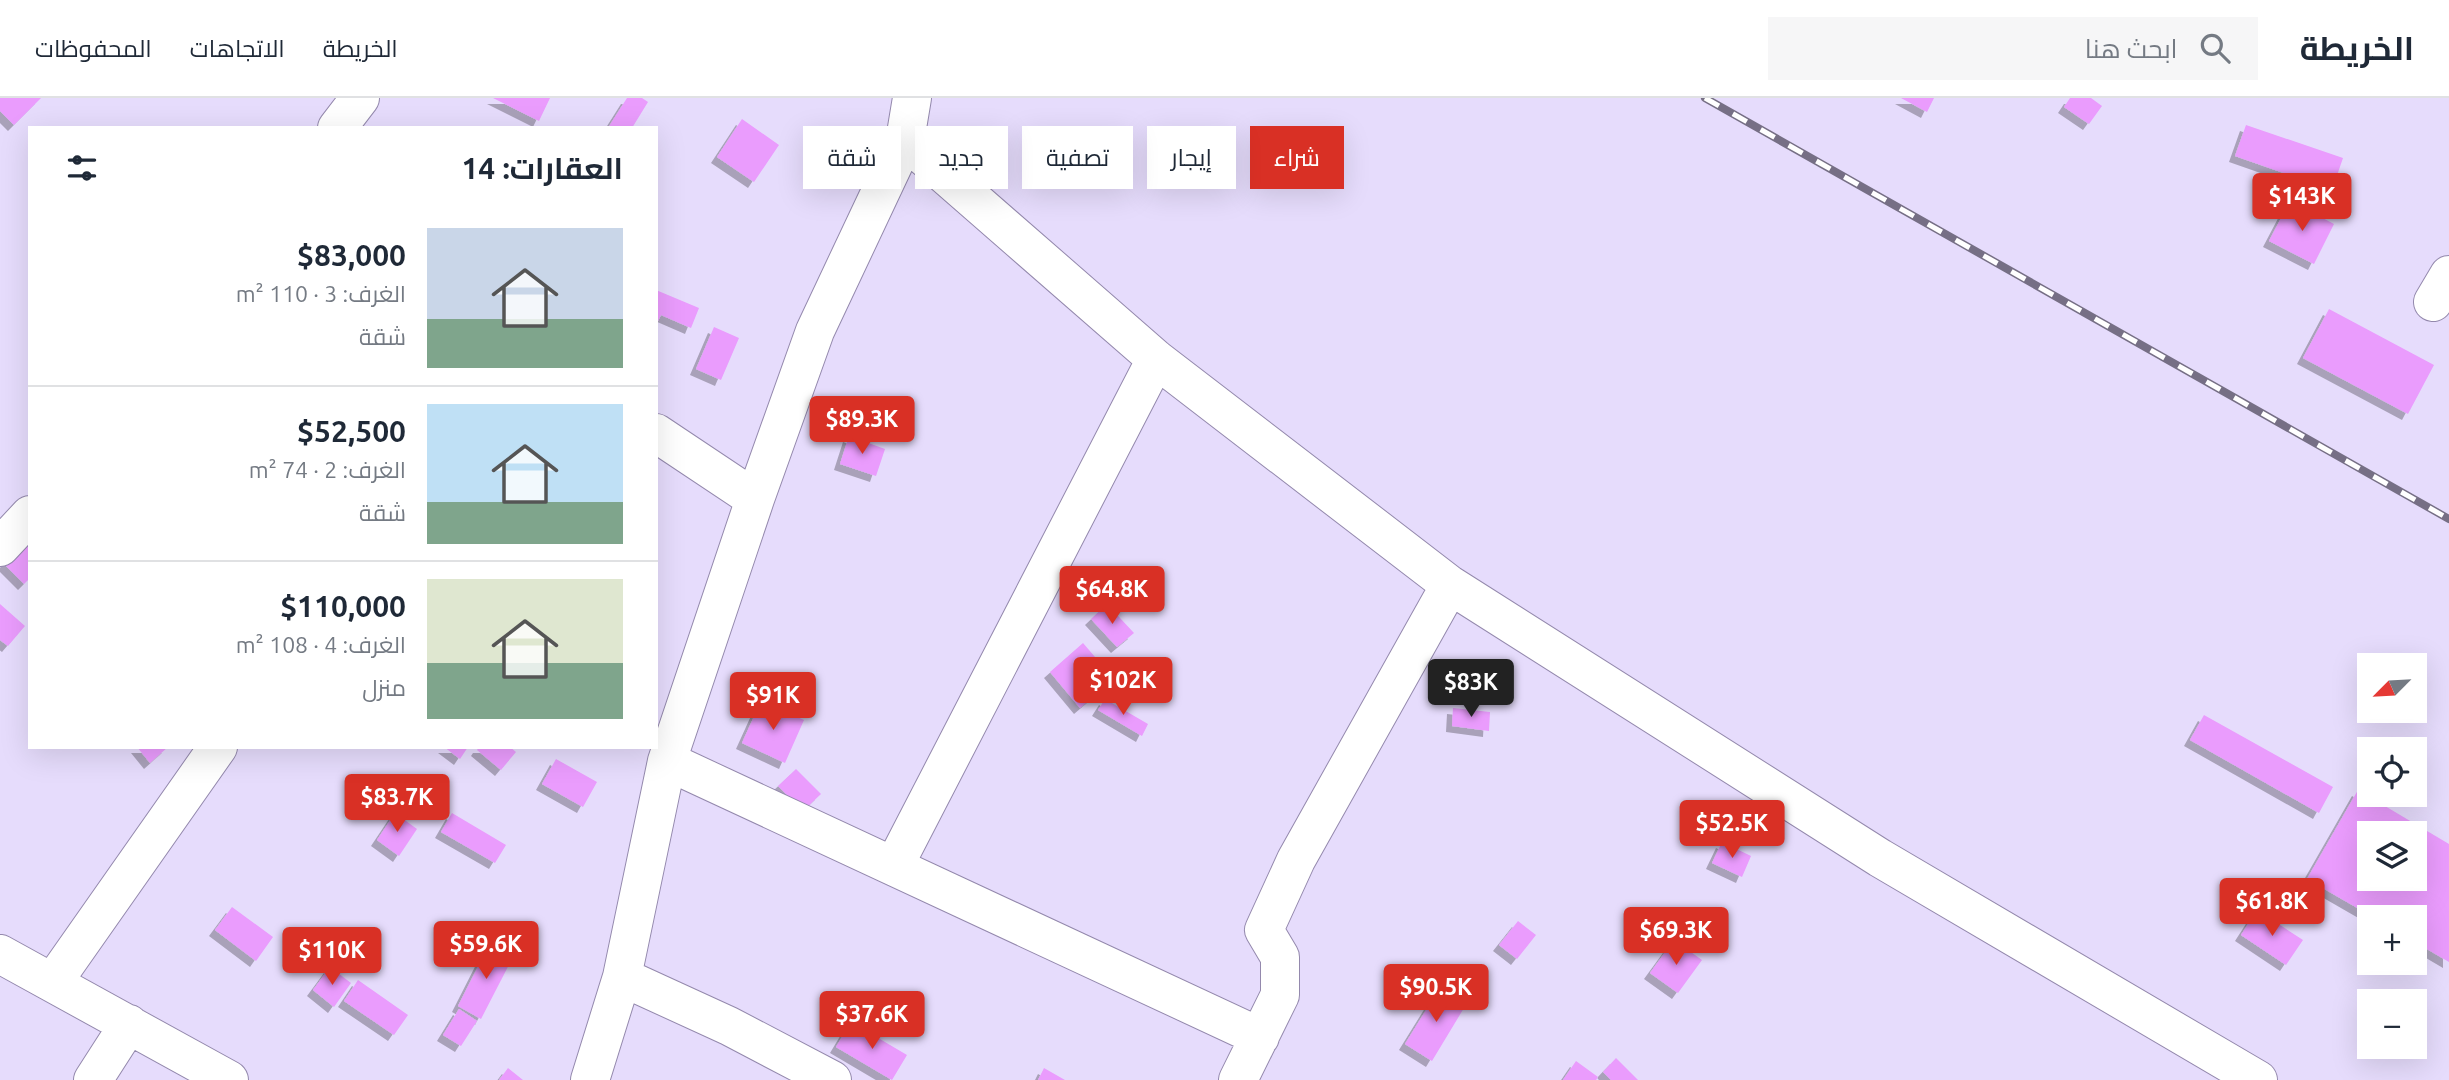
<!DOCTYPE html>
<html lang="ar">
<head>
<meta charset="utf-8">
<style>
	body { margin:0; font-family:Ubuntu,Cairo,sans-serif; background:#f6f6f7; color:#1f2937; direction:rtl; height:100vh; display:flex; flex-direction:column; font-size:26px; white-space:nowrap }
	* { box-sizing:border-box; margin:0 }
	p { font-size:23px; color:#747a83 }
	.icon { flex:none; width:38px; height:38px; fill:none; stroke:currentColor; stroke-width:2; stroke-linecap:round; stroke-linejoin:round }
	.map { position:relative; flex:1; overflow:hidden; direction:ltr }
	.drawer { position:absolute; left:28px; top:28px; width:630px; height:623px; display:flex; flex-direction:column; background:#fff; border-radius:0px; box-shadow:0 7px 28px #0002; direction:rtl }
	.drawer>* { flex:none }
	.guide { position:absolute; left:679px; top:28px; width:665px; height:63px; direction:rtl; display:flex; gap:14px }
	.needle { width:46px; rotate:246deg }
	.tools { position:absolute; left:2357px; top:555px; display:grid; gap:14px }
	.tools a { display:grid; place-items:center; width:70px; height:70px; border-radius:0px; background:#fff; box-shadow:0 7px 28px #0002; font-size:35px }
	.price { position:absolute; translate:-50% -60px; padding:0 16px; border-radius:7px; background:#d93025; color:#fff; font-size:23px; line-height:46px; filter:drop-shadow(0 2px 4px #0008) }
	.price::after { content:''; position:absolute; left:50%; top:42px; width:21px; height:16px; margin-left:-10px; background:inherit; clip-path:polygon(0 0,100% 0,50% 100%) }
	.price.on { background:#222; color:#fff }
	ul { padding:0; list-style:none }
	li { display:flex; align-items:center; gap:21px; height:175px; padding:0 35px }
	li+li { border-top:2px solid #e0e1e3 }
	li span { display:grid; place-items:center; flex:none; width:196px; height:140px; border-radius:0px; color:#555 }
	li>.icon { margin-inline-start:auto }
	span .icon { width:84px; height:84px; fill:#fffc; stroke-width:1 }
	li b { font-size:30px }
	h2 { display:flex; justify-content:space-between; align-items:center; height:84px; padding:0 35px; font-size:30px }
	.chip { padding:0 24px; border-radius:0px; background:#fff; box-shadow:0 7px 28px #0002; font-size:24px; line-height:63px }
	.chip.on { background:#d93025; color:#fff }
	header { display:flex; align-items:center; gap:42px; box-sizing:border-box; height:98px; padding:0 35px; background:#fff; border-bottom:2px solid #e0e1e3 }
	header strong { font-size:33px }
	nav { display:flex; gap:38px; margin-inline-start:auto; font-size:24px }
	.search { width:490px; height:63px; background:#f6f6f7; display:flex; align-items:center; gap:18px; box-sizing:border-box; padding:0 24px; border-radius:0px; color:#747a83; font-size:26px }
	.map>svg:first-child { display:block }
	.building { fill:#ea9cfd; fill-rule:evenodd; filter:url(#shadow) }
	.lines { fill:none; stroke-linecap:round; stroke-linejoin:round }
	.minor-casing { stroke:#9489ad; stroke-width:40 }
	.minor { stroke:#fff; stroke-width:38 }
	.rail-casing { stroke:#766f85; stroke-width:8 }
	.rail { stroke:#fff; stroke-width:5; stroke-dasharray:16; stroke-linecap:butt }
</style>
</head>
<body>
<header>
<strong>الخريطة</strong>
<div class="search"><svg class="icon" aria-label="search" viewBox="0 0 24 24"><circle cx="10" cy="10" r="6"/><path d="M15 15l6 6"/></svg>ابحث هنا</div>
<nav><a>الخريطة</a><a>الاتجاهات</a><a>المحفوظات</a></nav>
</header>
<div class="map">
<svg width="2449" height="982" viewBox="0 0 2449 982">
	<defs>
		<filter id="shadow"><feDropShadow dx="-6" dy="6" stdDeviation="0" flood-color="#0004"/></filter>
	</defs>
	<rect width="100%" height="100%" fill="#e6dcfc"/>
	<!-- building -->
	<path class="building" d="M 0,0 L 41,0 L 14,27 L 0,13 Z
		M 493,0 L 550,0 L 539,23 Z
		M 627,0 L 642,0 L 648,4 L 632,30 L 608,30 Z
		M 1901,0 L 1934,0 L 1927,14 Z
		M 2070,0 L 2091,0 L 2102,8 L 2089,26 L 2064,9 Z
		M 742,21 L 779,47 L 754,84 L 717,59 Z
		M 2246,27 L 2343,60 L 2332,92 L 2235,58 Z
		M 2290,103 L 2334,126 L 2314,166 L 2269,143 Z
		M 656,192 L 699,210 L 691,230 L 661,217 L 656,227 Z
		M 2329,211 L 2434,267 L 2408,316 L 2303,260 Z
		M 714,229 L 739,240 L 721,282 L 696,271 Z
		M 849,338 L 885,351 L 876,378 L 840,366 Z
		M 26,443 L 30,446 L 30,480 L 24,486 L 4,466 Z
		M 0,506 L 25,528 L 8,548 L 0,542 Z
		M 1107,506 L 1134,535 L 1117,549 L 1091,521 Z
		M 1083,545 L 1114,581 L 1080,610 L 1050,574 Z
		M 1105,601 L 1148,626 L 1142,638 L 1098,612 Z
		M 761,603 L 804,622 L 785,665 L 742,645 Z
		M 1453,610 L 1490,614 L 1489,633 L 1452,628 Z
		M 2204,617 L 2333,689 L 2319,715 L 2190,642 Z
		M 137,649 L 168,649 L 150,665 Z
		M 444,649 L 468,649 L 460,661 Z
		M 479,649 L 510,649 L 516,654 L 501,672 L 477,652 Z
		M 556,661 L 597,684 L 583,709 L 542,686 Z
		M 796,671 L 821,696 L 803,713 L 778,688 Z
		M 2358,692 L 2449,746 L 2449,864 L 2415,844 L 2415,819 L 2373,819 L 2307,781 ZM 2370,735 L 2415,735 L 2415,780 L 2370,780 Z
		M 395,715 L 417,731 L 399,758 L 377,742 Z
		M 452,715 L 506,747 L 495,765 L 441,734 Z
		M 1722,744 L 1751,758 L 1742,779 L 1712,765 Z
		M 232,809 L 273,839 L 256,863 L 215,832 Z
		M 2257,812 L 2303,842 L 2286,867 L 2241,837 Z
		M 1518,823 L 1536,837 L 1517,861 L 1499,847 Z
		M 1674,842 L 1702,862 L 1678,895 L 1650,875 Z
		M 490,845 L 514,857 L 481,921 L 458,908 Z
		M 330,869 L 351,885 L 334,909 L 313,892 Z
		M 358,882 L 408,917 L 394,937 L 344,903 Z
		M 1441,888 L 1467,905 L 1432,963 L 1405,946 Z
		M 459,911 L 477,923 L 461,948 L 443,937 Z
		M 851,924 L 907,957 L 892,982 L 836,949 Z
		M 1616,960 L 1638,982 L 1611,982 L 1603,974 Z
		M 1576,963 L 1598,979 L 1596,982 L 1563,982 Z
		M 508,970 L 523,982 L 499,982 Z
		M 1044,970 L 1065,982 L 1038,982 Z"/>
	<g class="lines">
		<defs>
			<path id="minor" d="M 337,30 L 360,0
				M 905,42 L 1156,261 L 1450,487 L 1880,760 L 2258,982
				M 2433,204 L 2449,177
				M 656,335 L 755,401
				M 0,449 L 30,417
				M 667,663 L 1260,939
				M 894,768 L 1156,261
				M 0,856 L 229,982
				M 622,879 L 729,928 L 832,982
				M 53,884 L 218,649
				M 93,982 L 129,926
				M 590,982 L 622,879 L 667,663 L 755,401 L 815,233 L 905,42 L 912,0
				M 1238,982 L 1280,897 L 1280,859 L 1264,832 L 1296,762 L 1450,487"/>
		</defs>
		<!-- minor casing -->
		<use href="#minor" class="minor-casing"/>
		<!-- minor -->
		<use href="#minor" class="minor"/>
		<defs>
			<path id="rail" d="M 1705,0 L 2449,421"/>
		</defs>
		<!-- rail casing -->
		<use href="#rail" class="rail-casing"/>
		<!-- rail -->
		<use href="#rail" class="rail"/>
	</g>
</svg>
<div class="tools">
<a><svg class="needle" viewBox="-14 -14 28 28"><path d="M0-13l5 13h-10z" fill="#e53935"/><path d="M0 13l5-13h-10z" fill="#747a83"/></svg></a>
<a><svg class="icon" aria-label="locate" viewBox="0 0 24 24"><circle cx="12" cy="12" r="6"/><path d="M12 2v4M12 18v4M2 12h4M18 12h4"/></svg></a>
<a><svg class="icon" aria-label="layers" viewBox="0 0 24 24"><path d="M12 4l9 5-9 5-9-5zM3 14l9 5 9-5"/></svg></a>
<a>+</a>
<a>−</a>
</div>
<b class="price" style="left:2302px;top:135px">$143K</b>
<b class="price" style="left:862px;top:358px">$89.3K</b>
<b class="price" style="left:1112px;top:528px">$64.8K</b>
<b class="price" style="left:1123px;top:619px">$102K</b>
<b class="price on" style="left:1471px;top:621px">$83K</b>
<b class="price" style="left:773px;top:634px">$91K</b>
<b class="price" style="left:397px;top:736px">$83.7K</b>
<b class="price" style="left:1732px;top:762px">$52.5K</b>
<b class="price" style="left:2272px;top:840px">$61.8K</b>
<b class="price" style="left:1676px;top:869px">$69.3K</b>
<b class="price" style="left:486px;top:883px">$59.6K</b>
<b class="price" style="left:332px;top:889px">$110K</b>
<b class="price" style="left:1436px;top:926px">$90.5K</b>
<b class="price" style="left:872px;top:953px">$37.6K</b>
<div class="guide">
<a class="chip on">شراء</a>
<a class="chip">إيجار</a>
<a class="chip">تصفية</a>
<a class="chip">جديد</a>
<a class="chip">شقة</a>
</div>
<section class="drawer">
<h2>العقارات: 14<svg class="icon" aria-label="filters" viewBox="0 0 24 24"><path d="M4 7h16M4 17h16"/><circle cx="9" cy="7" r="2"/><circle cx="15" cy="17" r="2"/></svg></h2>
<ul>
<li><span style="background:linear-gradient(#c9d6e8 65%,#7fa58c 0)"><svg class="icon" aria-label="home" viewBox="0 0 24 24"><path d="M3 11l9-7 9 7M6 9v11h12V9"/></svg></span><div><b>$83,000</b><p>الغرف: 3 · 110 m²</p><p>شقة</p></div></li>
<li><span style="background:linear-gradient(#bfe0f5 70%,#7fa58c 0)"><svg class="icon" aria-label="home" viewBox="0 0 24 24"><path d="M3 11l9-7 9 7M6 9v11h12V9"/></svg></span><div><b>$52,500</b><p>الغرف: 2 · 74 m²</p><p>شقة</p></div></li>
<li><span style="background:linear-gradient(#dfe7d0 60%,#7fa58c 0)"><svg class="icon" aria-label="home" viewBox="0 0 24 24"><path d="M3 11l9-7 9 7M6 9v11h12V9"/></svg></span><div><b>$110,000</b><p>الغرف: 4 · 108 m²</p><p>منزل</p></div></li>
</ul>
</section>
</div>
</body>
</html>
